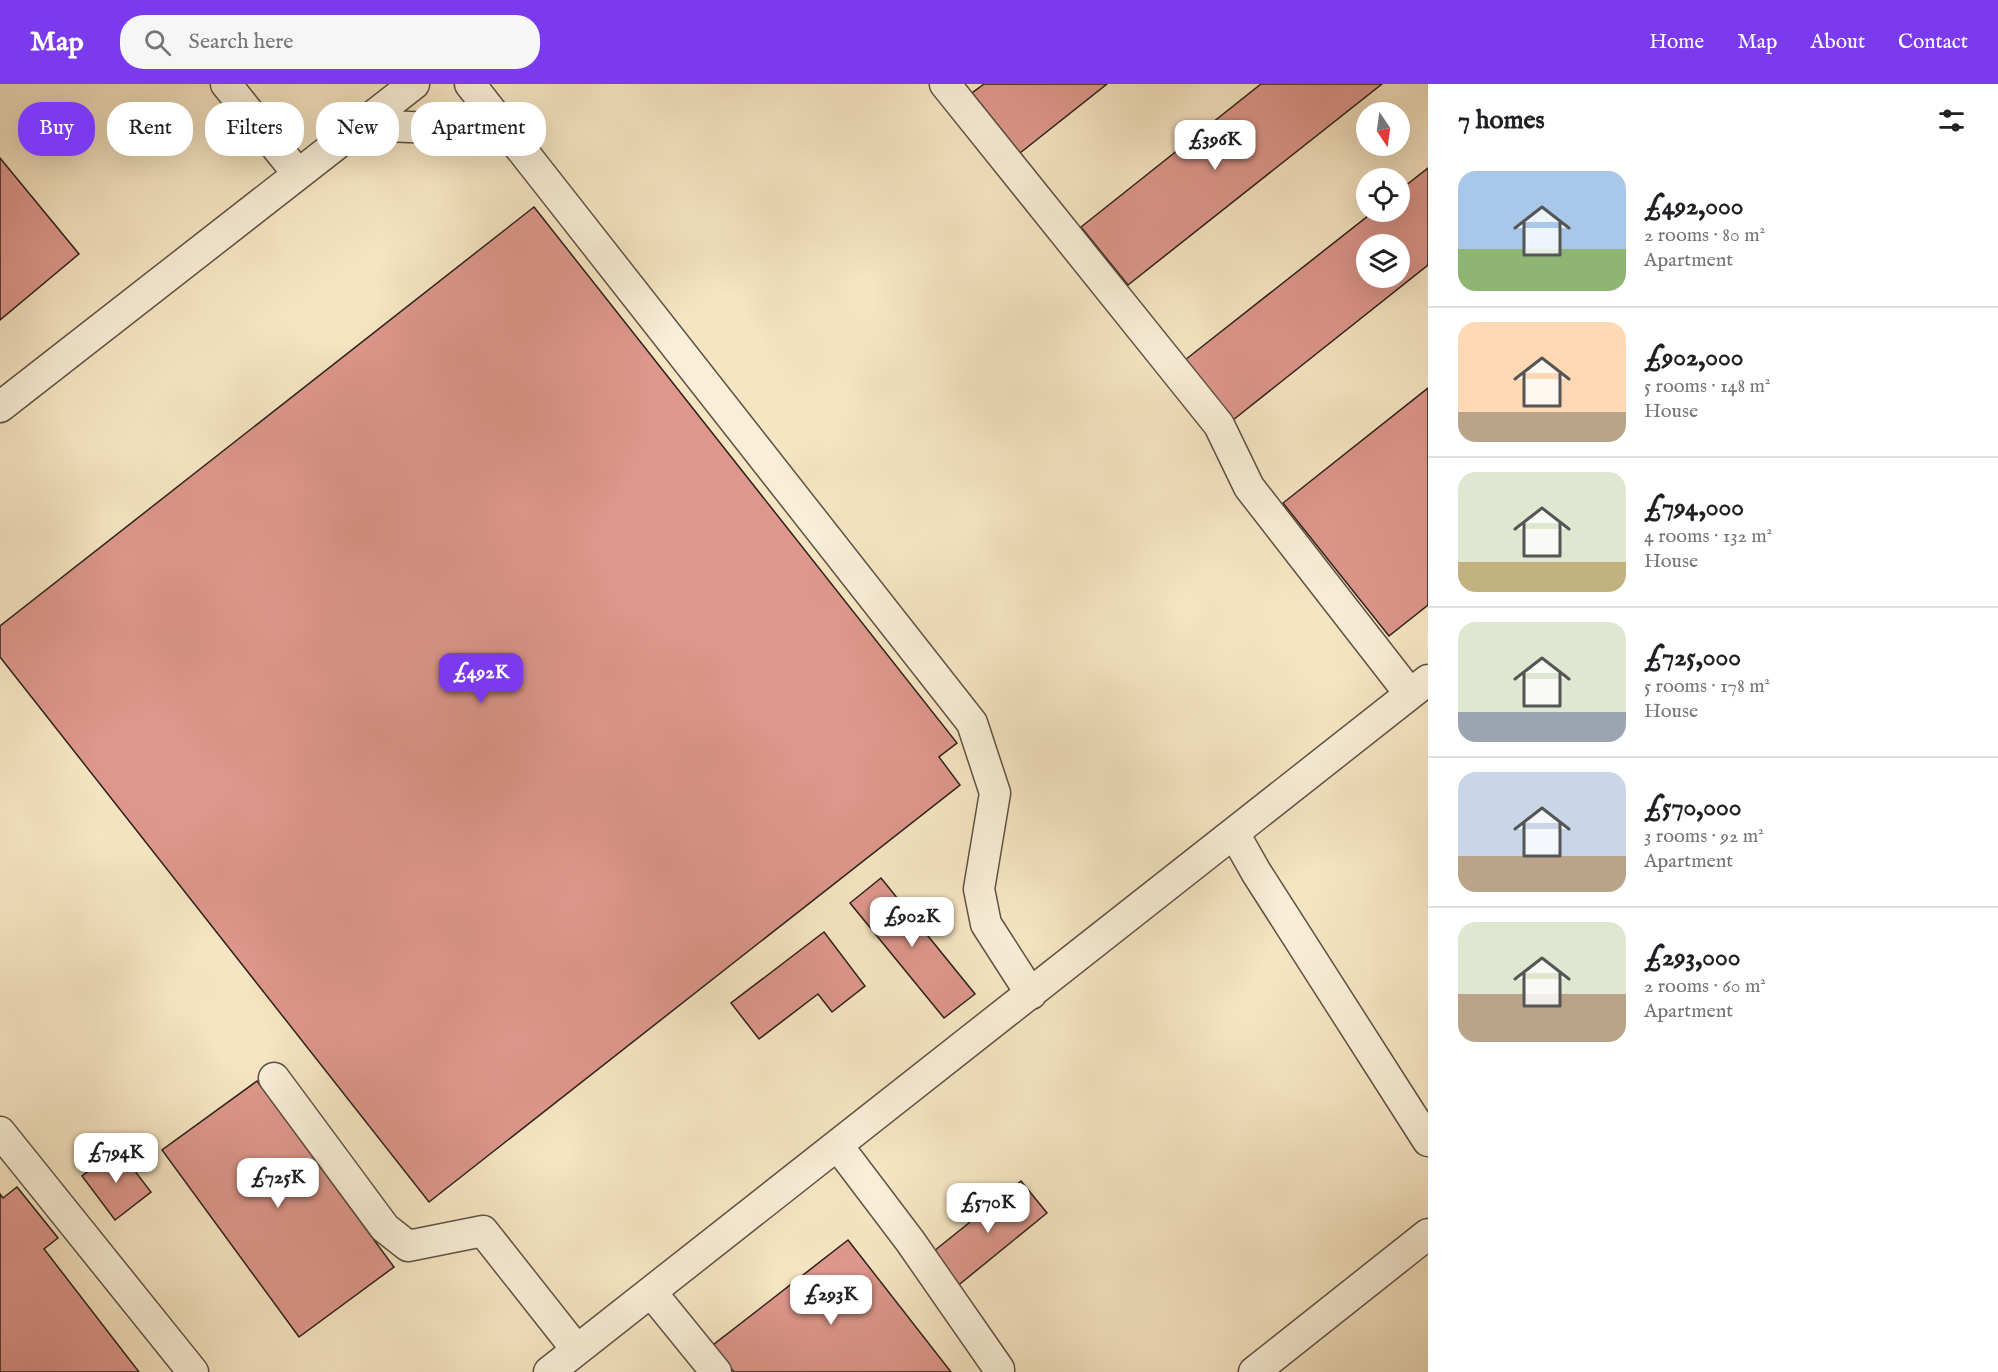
<!DOCTYPE html>
<html lang="en">
<head>
<meta charset="utf-8">
<style>
	body { margin:0; font-family:"IM FELL English",serif; background:#f6f6f6; color:#202124; height:100vh; display:flex; flex-direction:column; font-size:22px; white-space:nowrap }
	* { box-sizing:border-box; margin:0 }
	p { font-size:20px; color:#757577 }
	.icon { flex:none; width:33px; height:33px; fill:none; stroke:currentColor; stroke-width:2; stroke-linecap:round; stroke-linejoin:round }
	.map { position:relative; flex:1; overflow:hidden }
	.panel { display:flex; flex-direction:column; background:#fff; width:570px }
	.panel>* { flex:none }
	.banner { position:absolute; left:18px; top:18px; width:570px; height:54px; display:flex; gap:12px }
	.needle { width:39px; rotate:167deg }
	.fabs { position:absolute; left:1356px; top:18px; display:grid; gap:12px }
	.fabs a { display:grid; place-items:center; width:54px; height:54px; border-radius:50%; background:#fff; box-shadow:0 6px 24px #0002; font-size:30px }
	.price { position:absolute; translate:-50% -51px; padding:0 14px; border-radius:12px; background:#fff; color:#222; font-size:20px; line-height:39px; filter:drop-shadow(0 2px 3px #0008) }
	.price::after { content:''; position:absolute; left:50%; top:36px; width:18px; height:14px; margin-left:-9px; background:inherit; clip-path:polygon(0 0,100% 0,50% 100%) }
	.price.current { background:#7c3aed; color:#fff }
	ul { padding:0; list-style:none }
	li { display:flex; align-items:center; gap:18px; height:150px; padding:0 30px }
	li+li { border-top:2px solid #e0e0e0 }
	li span { display:grid; place-items:center; flex:none; width:168px; height:120px; border-radius:18px; color:#555 }
	li>.icon { margin-inline-start:auto }
	span .icon { width:72px; height:72px; fill:#fffc; stroke-width:1 }
	li b { font-size:26px }
	h2 { display:flex; justify-content:space-between; align-items:center; height:72px; padding:0 30px; font-size:26px }
	.pill { padding:0 21px; border-radius:24px; background:#fff; box-shadow:0 6px 24px #0002; font-size:21px; line-height:54px }
	.pill.current { background:#7c3aed; color:#fff }
	header { display:flex; align-items:center; gap:36px; box-sizing:border-box; height:84px; padding:0 30px; background:#7c3aed; color:#fff }
	header strong { font-size:28px }
	nav { display:flex; gap:33px; margin-inline-start:auto; font-size:21px }
	.search { width:420px; height:54px; background:#f6f6f6; display:flex; align-items:center; gap:15px; box-sizing:border-box; padding:0 21px; border-radius:24px; color:#757577; font-size:22px }
	main { display:flex; flex:1; min-height:0 }
	.map>svg:first-child { display:block }
	.building { fill:#dd978c; stroke:#2c211b; stroke-width:1.5; fill-rule:evenodd }
	.lines { fill:none; stroke-linecap:round; stroke-linejoin:round }
	.minor-casing { stroke:#5e5245; stroke-width:33 }
	.minor { stroke:#f9eed7; stroke-width:30 }
</style>
</head>
<body>
<header>
<strong>Map</strong>
<div class="search"><svg class="icon" aria-label="search" viewBox="0 0 24 24"><circle cx="10" cy="10" r="6"/><path d="M15 15l6 6"/></svg>Search here</div>
<nav><a>Home</a><a>Map</a><a>About</a><a>Contact</a></nav>
</header>
<main>
<div class="map">
<svg width="1428" height="1288" viewBox="0 0 1428 1288">
	<rect width="100%" height="100%" fill="#f6e5c2"/>
	<filter id="stains"><feTurbulence type="fractalNoise" baseFrequency=".00333" numOctaves="4"/><feColorMatrix values="0 0 0 0 .2 0 0 0 0 .09 0 0 0 0 .02 0 0 0 .5 -.17"/></filter>
	<radialGradient id="worn" r=".72"><stop offset=".6" stop-color="#630" stop-opacity="0"/><stop offset="1" stop-color="#630" stop-opacity=".3"/></radialGradient>
	<!-- building -->
	<path class="building" d="M 984,0 L 1107,0 L 1020,69 L 972,9 Z
		M 1261,0 L 1382,0 L 1128,201 L 1081,143 Z
		M 0,74 L 79,170 L 0,236 Z
		M 1428,84 L 1428,181 L 1233,336 L 1185,276 L 1373,128 L 1400,128 L 1400,106 ZM 1366,160 L 1400,160 L 1400,194 L 1366,194 Z
		M 534,123 L 957,659 L 939,673 L 960,701 L 429,1118 L 0,573 L 0,542 Z
		M 1428,304 L 1428,521 L 1389,552 L 1283,419 Z
		M 881,794 L 975,910 L 944,934 L 850,819 Z
		M 824,848 L 865,902 L 832,928 L 818,910 L 759,955 L 731,919 Z
		M 257,997 L 394,1183 L 299,1253 L 162,1066 Z
		M 118,1065 L 151,1108 L 115,1136 L 82,1092 Z
		M 1021,1097 L 1047,1129 L 955,1204 L 929,1171 Z
		M 17,1103 L 58,1154 L 44,1165 L 139,1288 L 0,1288 L 0,1110 L 3,1114 Z
		M 848,1156 L 951,1288 L 734,1288 L 713,1261 Z"/>
	<g class="lines">
		<defs>
			<path id="minor" d="M 226,0 L 298,90
				M 470,0 L 972,639 L 995,709 L 979,805 L 986,840 L 1031,910
				M 945,0 L 1219,341 L 1249,403 L 1410,610
				M 361,41 L 507,47
				M 0,323 L 414,0
				M 1234,749 L 1256,788 L 1428,1057
				M 274,994 L 385,1144 L 408,1162 L 483,1147 L 577,1266
				M 0,1048 L 193,1288
				M 838,1062 L 910,1157 L 999,1285 L 999,1288
				M 651,1208 L 716,1288
				M 549,1288 L 1428,596
				M 1254,1288 L 1428,1150"/>
		</defs>
		<!-- minor casing -->
		<use href="#minor" class="minor-casing"/>
		<!-- minor -->
		<use href="#minor" class="minor"/>
	</g>
	<rect width="100%" height="100%" filter="url(#stains)"/>
	<rect width="100%" height="100%" fill="url(#worn)"/>
</svg>
<div class="fabs">
<a><svg class="needle" viewBox="-14 -14 28 28"><path d="M0-13l5 13h-10z" fill="#e53935"/><path d="M0 13l5-13h-10z" fill="#757577"/></svg></a>
<a><svg class="icon" aria-label="locate" viewBox="0 0 24 24"><circle cx="12" cy="12" r="6"/><path d="M12 2v4M12 18v4M2 12h4M18 12h4"/></svg></a>
<a><svg class="icon" aria-label="layers" viewBox="0 0 24 24"><path d="M12 4l9 5-9 5-9-5zM3 14l9 5 9-5"/></svg></a>
</div>
<b class="price" style="left:1215px;top:87px">£396K</b>
<b class="price current" style="left:481px;top:620px">£492K</b>
<b class="price" style="left:912px;top:864px">£902K</b>
<b class="price" style="left:116px;top:1100px">£794K</b>
<b class="price" style="left:278px;top:1125px">£725K</b>
<b class="price" style="left:988px;top:1150px">£570K</b>
<b class="price" style="left:831px;top:1242px">£293K</b>
<div class="banner">
<a class="pill current">Buy</a>
<a class="pill">Rent</a>
<a class="pill">Filters</a>
<a class="pill">New</a>
<a class="pill">Apartment</a>
</div>
</div>
<section class="panel">
<h2>7 homes<svg class="icon" aria-label="filters" viewBox="0 0 24 24"><path d="M4 7h16M4 17h16"/><circle cx="9" cy="7" r="2"/><circle cx="15" cy="17" r="2"/></svg></h2>
<ul>
<li><span style="background:linear-gradient(#a9c7e8 65%,#8fb573 0)"><svg class="icon" aria-label="home" viewBox="0 0 24 24"><path d="M3 11l9-7 9 7M6 9v11h12V9"/></svg></span><div><b>£492,000</b><p>2 rooms · 80 m²</p><p>Apartment</p></div></li>
<li><span style="background:linear-gradient(#ffd9b3 75%,#b9a48a 0)"><svg class="icon" aria-label="home" viewBox="0 0 24 24"><path d="M3 11l9-7 9 7M6 9v11h12V9"/></svg></span><div><b>£902,000</b><p>5 rooms · 148 m²</p><p>House</p></div></li>
<li><span style="background:linear-gradient(#dfe7d0 75%,#c2b280 0)"><svg class="icon" aria-label="home" viewBox="0 0 24 24"><path d="M3 11l9-7 9 7M6 9v11h12V9"/></svg></span><div><b>£794,000</b><p>4 rooms · 132 m²</p><p>House</p></div></li>
<li><span style="background:linear-gradient(#dfe7d0 75%,#9aa5b1 0)"><svg class="icon" aria-label="home" viewBox="0 0 24 24"><path d="M3 11l9-7 9 7M6 9v11h12V9"/></svg></span><div><b>£725,000</b><p>5 rooms · 178 m²</p><p>House</p></div></li>
<li><span style="background:linear-gradient(#c9d6e8 70%,#b9a48a 0)"><svg class="icon" aria-label="home" viewBox="0 0 24 24"><path d="M3 11l9-7 9 7M6 9v11h12V9"/></svg></span><div><b>£570,000</b><p>3 rooms · 92 m²</p><p>Apartment</p></div></li>
<li><span style="background:linear-gradient(#dfe7d0 60%,#b9a48a 0)"><svg class="icon" aria-label="home" viewBox="0 0 24 24"><path d="M3 11l9-7 9 7M6 9v11h12V9"/></svg></span><div><b>£293,000</b><p>2 rooms · 60 m²</p><p>Apartment</p></div></li>
</ul>
</section>
</main>
</body>
</html>
